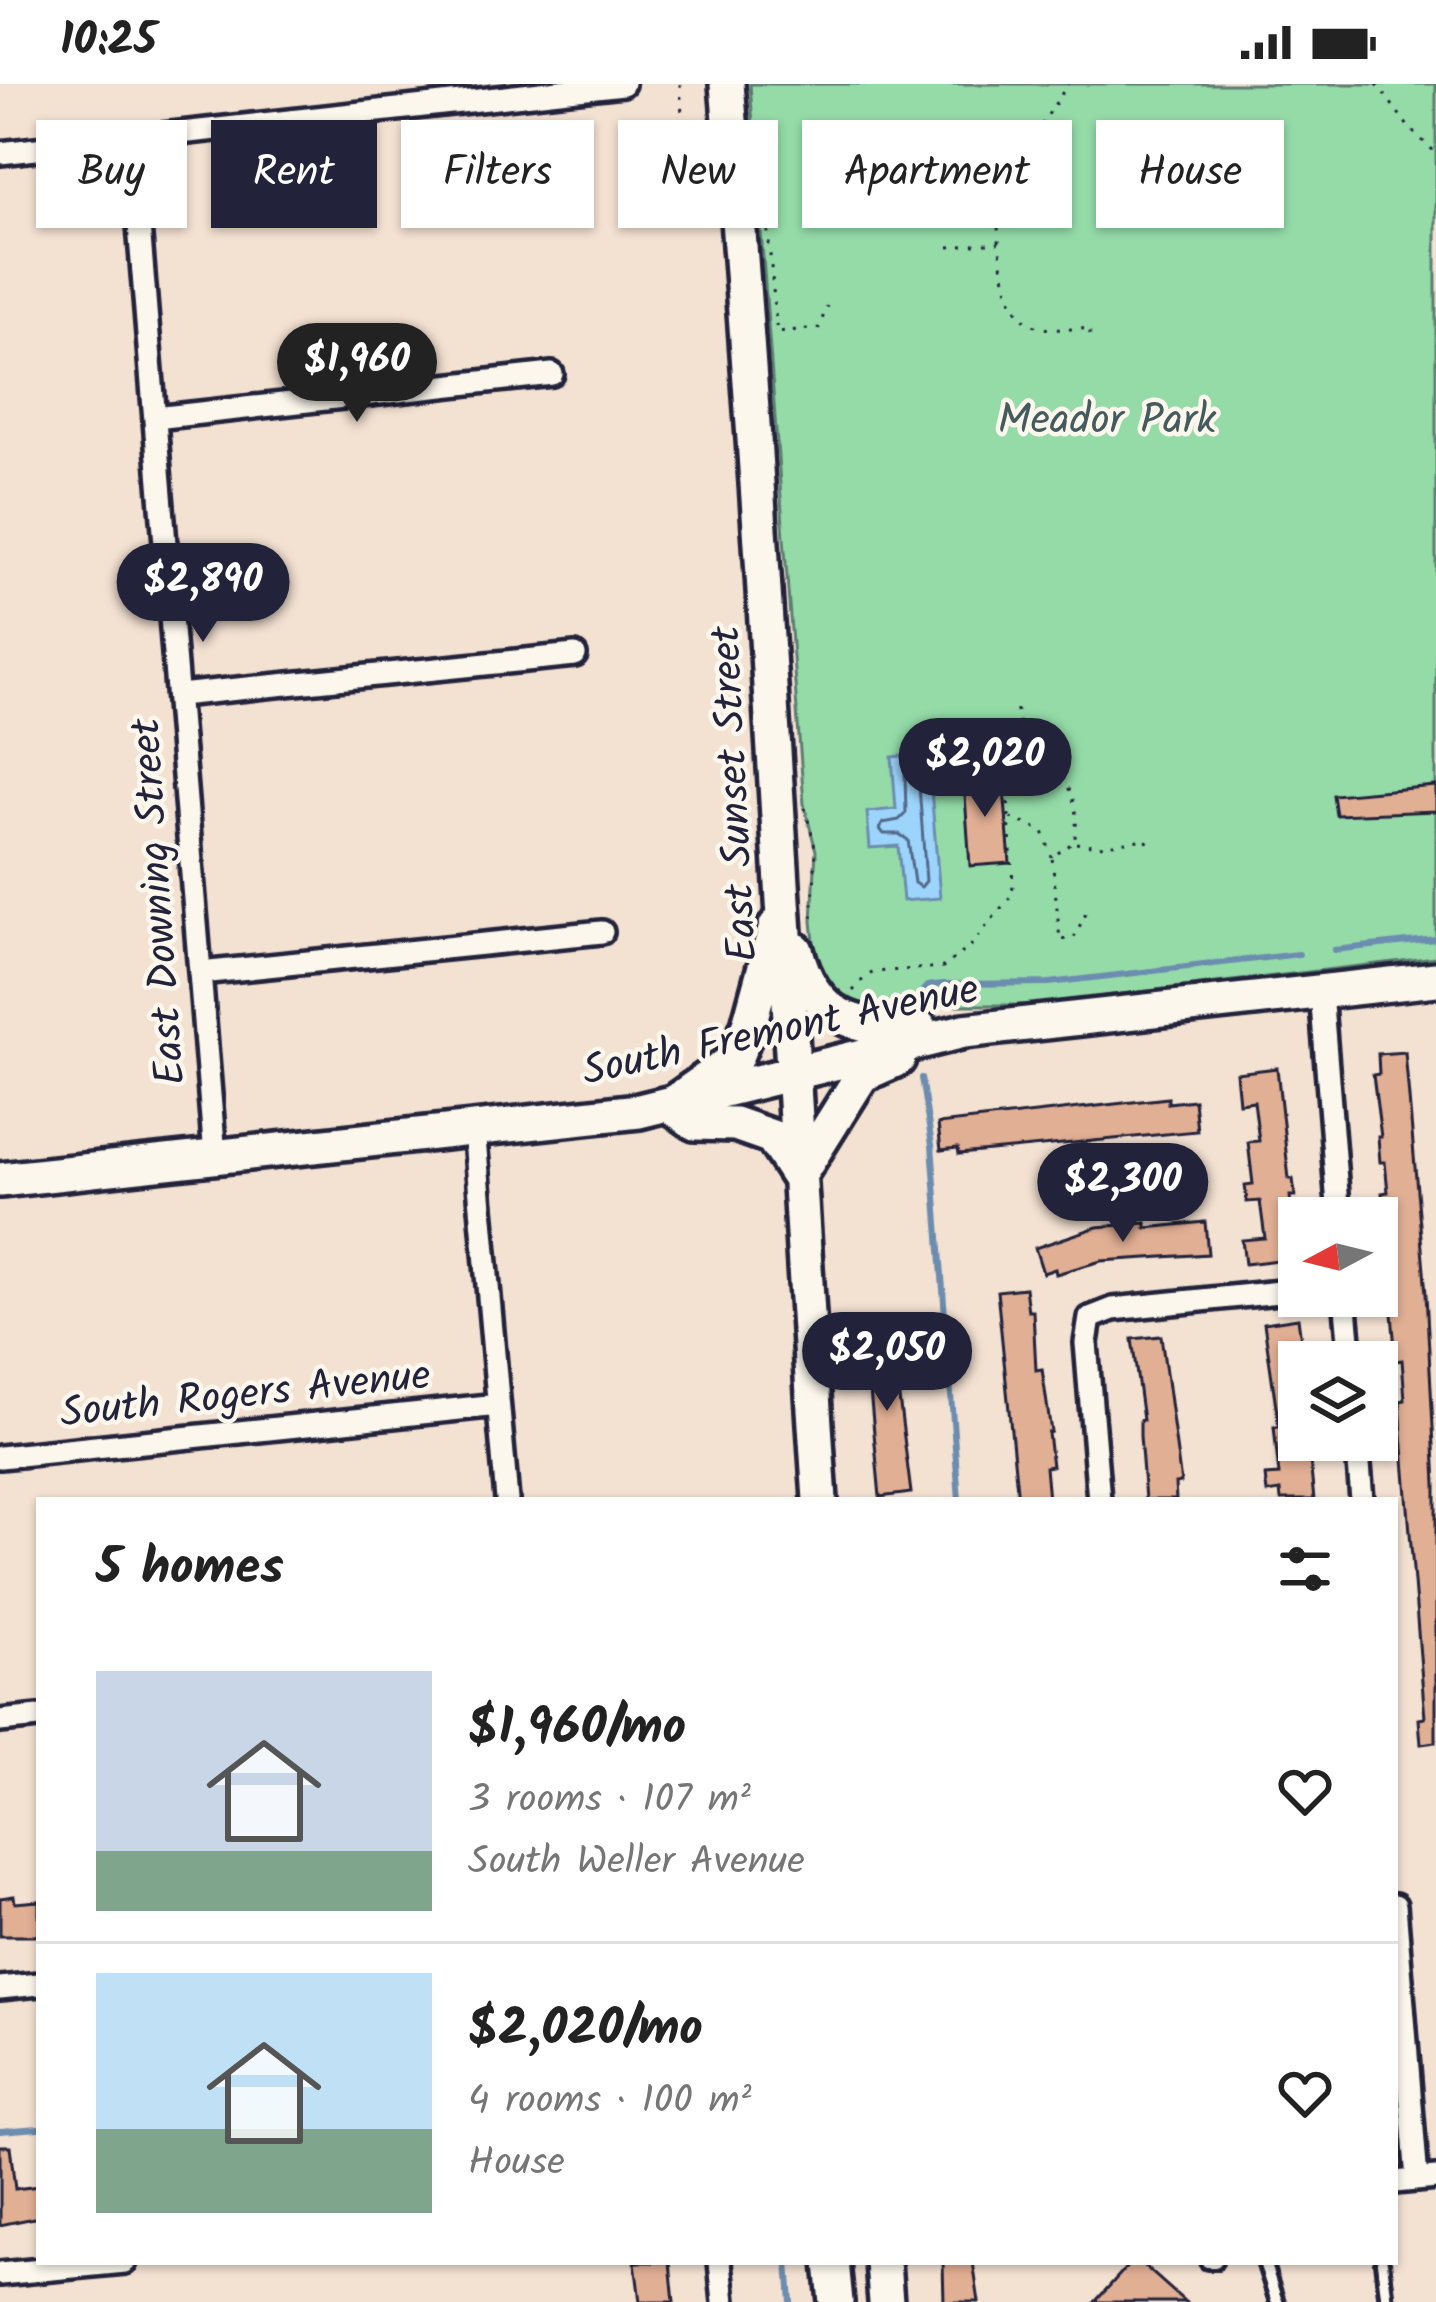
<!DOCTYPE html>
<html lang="en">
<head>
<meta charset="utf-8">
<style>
	body { margin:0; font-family:Kalam,sans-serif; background:#f2f2f2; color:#222; height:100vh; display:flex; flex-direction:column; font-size:45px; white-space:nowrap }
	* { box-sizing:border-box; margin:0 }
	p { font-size:39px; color:#767676 }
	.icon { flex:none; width:66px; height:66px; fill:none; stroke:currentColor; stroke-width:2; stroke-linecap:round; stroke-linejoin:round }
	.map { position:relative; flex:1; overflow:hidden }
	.panel { position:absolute; left:36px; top:1413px; width:1362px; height:768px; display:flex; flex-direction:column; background:#fff; border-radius:0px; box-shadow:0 3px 9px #0004 }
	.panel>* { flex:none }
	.hud { position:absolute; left:36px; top:36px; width:1365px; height:108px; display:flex; gap:24px }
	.needle { width:78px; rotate:263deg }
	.buttons { position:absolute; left:1278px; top:1113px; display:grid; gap:24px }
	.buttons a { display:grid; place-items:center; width:120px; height:120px; border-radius:0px; background:#fff; box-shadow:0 3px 9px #0004; font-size:60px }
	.price { position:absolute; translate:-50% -102px; padding:0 27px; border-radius:42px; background:#22223b; color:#fff; font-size:39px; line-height:78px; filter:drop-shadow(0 3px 6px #0008) }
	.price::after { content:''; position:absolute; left:50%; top:72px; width:36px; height:27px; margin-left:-18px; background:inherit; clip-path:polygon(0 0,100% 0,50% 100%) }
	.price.current { background:#222; color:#fff }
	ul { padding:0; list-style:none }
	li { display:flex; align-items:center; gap:36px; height:300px; padding:0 60px }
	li+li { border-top:3px solid #e0e0e0 }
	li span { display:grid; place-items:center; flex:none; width:336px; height:240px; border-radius:0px; color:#555 }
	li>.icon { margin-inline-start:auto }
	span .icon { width:144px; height:144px; fill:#fffc; stroke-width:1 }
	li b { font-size:51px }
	h2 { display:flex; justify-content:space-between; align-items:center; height:144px; padding:0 60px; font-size:51px }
	.chip { padding:0 42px; border-radius:0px; background:#fff; box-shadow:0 3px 9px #0004; font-size:42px; line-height:108px }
	.chip.current { background:#22223b; color:#fff }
	.status { display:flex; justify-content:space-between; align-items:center; height:84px; padding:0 60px; background:#fff; direction:ltr }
	.status svg { height:33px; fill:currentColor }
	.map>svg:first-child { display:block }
	.green { fill:#94dba8; stroke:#5b7e72; stroke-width:3 }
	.water { fill:#9dd4fc; stroke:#6c8daf; stroke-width:3 }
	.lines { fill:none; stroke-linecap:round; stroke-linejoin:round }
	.shore { stroke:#536988; stroke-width:3 }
	.stream { stroke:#6c8daf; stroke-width:6 }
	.building { fill:#e1af94; stroke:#22223b; stroke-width:3 }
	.lane-casing { stroke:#22223b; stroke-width:20 }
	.street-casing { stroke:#22223b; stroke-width:30 }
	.secondary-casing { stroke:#22223b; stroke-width:42 }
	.path { stroke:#22223b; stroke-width:3; stroke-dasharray:3 9; stroke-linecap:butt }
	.lane { stroke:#fbf7ec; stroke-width:10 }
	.street { stroke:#fbf7ec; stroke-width:21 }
	.secondary { stroke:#fbf7ec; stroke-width:33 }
	.path-bridge { stroke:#22223b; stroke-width:3; stroke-dasharray:3 9; stroke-linecap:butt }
	.labels { text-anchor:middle; stroke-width:9; stroke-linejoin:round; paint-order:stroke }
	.park-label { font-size:42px; fill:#445a5c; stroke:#fbf7ec }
	.street-label { font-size:42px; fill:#22223b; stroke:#fbf7ec }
</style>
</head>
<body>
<div class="status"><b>10:25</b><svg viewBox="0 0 49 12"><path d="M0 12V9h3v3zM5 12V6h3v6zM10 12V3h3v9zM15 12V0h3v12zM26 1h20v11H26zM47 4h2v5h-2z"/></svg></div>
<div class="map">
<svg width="1436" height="2218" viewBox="0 0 1436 2218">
	<rect width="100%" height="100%" fill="#f3e1d2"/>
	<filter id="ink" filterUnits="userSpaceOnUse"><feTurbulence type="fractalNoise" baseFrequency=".00833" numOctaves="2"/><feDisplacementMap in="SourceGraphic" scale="24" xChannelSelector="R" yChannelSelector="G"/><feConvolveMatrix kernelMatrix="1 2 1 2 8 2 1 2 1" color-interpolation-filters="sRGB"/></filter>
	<g filter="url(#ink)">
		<!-- green -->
		<path class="green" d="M 750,0 L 1436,0 L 1436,873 L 1029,921 L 947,921 L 883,929 L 858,925 L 826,901 L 816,878 L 812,837 L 816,767 L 804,720 Z"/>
		<!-- water -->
		<path class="water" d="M 928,669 L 940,814 L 903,817 L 898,762 L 870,764 L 867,728 L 896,725 L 892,673 Z"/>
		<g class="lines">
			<!-- shore -->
			<path class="shore" d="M 909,683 L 918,688 L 926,797 L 921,803 L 914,799 L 908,756 L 899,750 L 884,750 L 880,745 L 883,739 L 899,736 L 906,729 L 905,689 Z"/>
			<!-- stream -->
			<path class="stream" d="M 1334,866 L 1436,855
				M 916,914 L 927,902 L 943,900 L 1049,899 L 1299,870
				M 921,994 L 932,1061 L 959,1416
				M 0,2047 L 39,2044
				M 788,2178 L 791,2218"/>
		</g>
		<!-- building -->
		<path class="building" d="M 983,682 L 985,706 L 1004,704 L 1010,779 L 970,782 L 963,683 Z
			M 1436,702 L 1436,727 L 1336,731 L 1333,711 Z
			M 1405,968 L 1426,1210 L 1436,1400 L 1436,1658 L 1421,1660 L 1419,1635 L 1425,1634 L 1402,1350 L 1400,1317 L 1405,1316 L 1402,1276 L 1396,1277 L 1382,1109 L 1388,1108 L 1385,1078 L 1380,1078 L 1378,1053 L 1381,1053 L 1373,991 L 1379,990 L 1378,970 Z
			M 1277,984 L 1289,1095 L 1293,1095 L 1295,1112 L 1290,1112 L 1296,1174 L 1245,1180 L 1242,1156 L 1265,1154 L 1260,1117 L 1247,1118 L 1245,1101 L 1253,1100 L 1248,1058 L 1259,1057 L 1254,1017 L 1239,1019 L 1236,989 Z
			M 1168,1014 L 1168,1019 L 1194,1016 L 1197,1047 L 959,1070 L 958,1064 L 941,1066 L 938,1040 Z
			M 1205,1138 L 1208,1170 L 1101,1177 L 1056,1190 L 1055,1185 L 1043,1189 L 1035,1164 L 1097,1143 L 1146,1139 L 1146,1144 Z
			M 1025,1204 L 1028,1227 L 1033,1227 L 1036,1286 L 1042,1285 L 1051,1348 L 1048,1349 L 1052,1382 L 1045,1383 L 1048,1416 L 1018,1416 L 997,1207 Z
			M 1298,1234 L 1303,1271 L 1299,1271 L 1299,1356 L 1308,1356 L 1314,1416 L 1281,1416 L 1280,1407 L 1267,1409 L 1265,1392 L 1279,1391 L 1274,1343 L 1279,1343 L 1264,1239 Z
			M 896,1249 L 902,1298 L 897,1298 L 911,1409 L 880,1413 L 865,1253 Z
			M 1161,1252 L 1181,1399 L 1175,1400 L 1176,1416 L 1145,1416 L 1140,1352 L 1140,1336 L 1143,1336 L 1132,1255 Z
			M 14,1812 L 15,1819 L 39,1817 L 39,1848 L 36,1852 L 0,1852 L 0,1814 Z
			M 0,2062 L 10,2062 L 15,2105 L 39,2102 L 39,2133 L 0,2141 Z
			M 635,2178 L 670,2178 L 674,2218 L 640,2218 Z
			M 943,2178 L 973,2178 L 979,2218 L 944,2218 Z
			M 1131,2178 L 1140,2178 L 1185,2218 L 1095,2218 Z"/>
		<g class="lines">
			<defs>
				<path id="lane" d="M 1207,2178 L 1215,2178
					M 1264,2178 L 1277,2218
					M 1382,2178 L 1387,2218"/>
				<path id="street" d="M 132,55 L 215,1072
					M 0,69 L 623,0
					M 155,334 L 552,290
					M 179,611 L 575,571
					M 200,889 L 602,848
					M 1321,908 L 1339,1134
					M 474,1044 L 507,1416
					M 1345,1212 L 1351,1278
					M 1357,1356 L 1362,1416
					M 0,1373 L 498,1321
					M 1099,1416 L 1086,1259 L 1090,1234 L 1113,1225 L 1299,1206
					M 0,1637 L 39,1633
					M 1395,1821 L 1417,2096
					M 0,1904 L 39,1900
					M 1395,2098 L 1436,2094
					M 720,2178 L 724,2218
					M 0,2190 L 125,2178"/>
				<path id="secondary" d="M 727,0 C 767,471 788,944 820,1416
					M 776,842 L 749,941 L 735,975 L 670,1021 L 695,1039 L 735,1040 L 772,1053 L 798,1093 L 862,991 L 898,975
					M 796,866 C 813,933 853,946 919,943
					M 0,1096 L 639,1027 L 964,947 L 1436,895
					M 832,2178 L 836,2218
					M 883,2178 L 886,2218"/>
			</defs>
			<!-- lane casing -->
			<use href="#lane" class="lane-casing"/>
			<!-- street casing -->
			<use href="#street" class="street-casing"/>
			<!-- secondary casing -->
			<use href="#secondary" class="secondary-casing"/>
			<!-- path -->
			<path class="path" d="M 680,0 L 683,46 L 690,46 L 690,55
				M 1377,0 L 1410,45 L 1436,69
				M 940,75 L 978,71 L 995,82 C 998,119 994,224 1033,241 C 1049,248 1073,244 1090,245 L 1090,255
				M 996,80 L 1042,40 L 1068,0
				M 949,163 L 999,159
				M 776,240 L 777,248 L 819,244 L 827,222
				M 1008,675 C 1059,667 1084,712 1074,758 L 1052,773 L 1060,856 L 1074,854 L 1088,824
				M 805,724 L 816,767 L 812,838
				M 1011,734 L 1043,747 L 1052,773
				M 1076,759 L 1099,762 L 1146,755 L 1150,763
				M 853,907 L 865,893 L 874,888 L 943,883 L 969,864 L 1010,813 L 1013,802 L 1008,714 L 1023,673 L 1016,620"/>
			<!-- lane -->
			<use href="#lane" class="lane"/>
			<!-- street -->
			<use href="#street" class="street"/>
			<!-- secondary -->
			<use href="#secondary" class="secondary"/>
			<!-- path-bridge -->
			<path class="path-bridge" d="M 690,55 L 694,103 L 710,140 L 767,136 L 776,240"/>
		</g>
	</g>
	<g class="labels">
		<!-- park labels -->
		<g class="park-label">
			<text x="1107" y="349">Meador Park</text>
		</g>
		<!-- street labels -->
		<g class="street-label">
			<text transform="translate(732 710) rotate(-93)" y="15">East Sunset Street</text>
			<text transform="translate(156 818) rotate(-94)" y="15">East Downing Street</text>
			<text transform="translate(780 944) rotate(-12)" y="15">South Fremont Avenue</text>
			<text transform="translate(245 1308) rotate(-6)" y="15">South Rogers Avenue</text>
		</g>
	</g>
</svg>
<div class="buttons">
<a><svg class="needle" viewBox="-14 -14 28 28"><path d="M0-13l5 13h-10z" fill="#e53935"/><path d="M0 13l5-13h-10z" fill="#767676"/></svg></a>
<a><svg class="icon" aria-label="layers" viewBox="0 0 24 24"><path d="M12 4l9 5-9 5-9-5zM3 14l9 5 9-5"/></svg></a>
</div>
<b class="price current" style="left:357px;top:341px">$1,960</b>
<b class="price" style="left:203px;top:561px">$2,890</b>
<b class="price" style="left:985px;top:736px">$2,020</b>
<b class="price" style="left:1123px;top:1161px">$2,300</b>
<b class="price" style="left:887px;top:1330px">$2,050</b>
<div class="hud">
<a class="chip">Buy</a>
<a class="chip current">Rent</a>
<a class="chip">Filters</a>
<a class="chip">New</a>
<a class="chip">Apartment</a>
<a class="chip">House</a>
</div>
<section class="panel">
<h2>5 homes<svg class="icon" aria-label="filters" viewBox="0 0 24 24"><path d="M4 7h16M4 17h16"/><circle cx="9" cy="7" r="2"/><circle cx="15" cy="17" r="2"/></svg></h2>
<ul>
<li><span style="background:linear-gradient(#c9d6e8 75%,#7fa58c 0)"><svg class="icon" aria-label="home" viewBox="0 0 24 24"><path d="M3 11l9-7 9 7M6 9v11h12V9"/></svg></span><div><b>$1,960/mo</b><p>3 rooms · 107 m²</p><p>South Weller Avenue</p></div><svg class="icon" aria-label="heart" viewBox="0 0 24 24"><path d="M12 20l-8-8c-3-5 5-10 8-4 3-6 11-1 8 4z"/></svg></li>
<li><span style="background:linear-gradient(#bfe0f5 65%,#7fa58c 0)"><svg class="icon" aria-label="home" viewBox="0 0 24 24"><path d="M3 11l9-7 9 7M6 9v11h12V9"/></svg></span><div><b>$2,020/mo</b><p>4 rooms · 100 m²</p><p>House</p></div><svg class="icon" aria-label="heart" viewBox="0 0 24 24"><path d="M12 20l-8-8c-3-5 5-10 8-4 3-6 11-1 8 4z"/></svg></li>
</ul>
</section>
</div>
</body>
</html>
